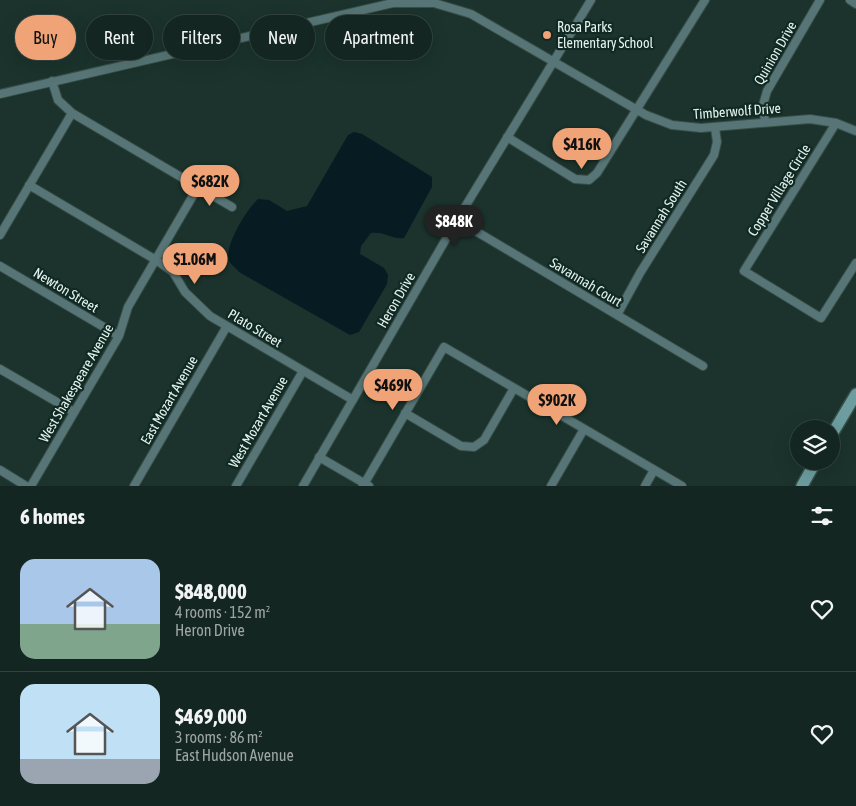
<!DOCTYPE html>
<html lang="en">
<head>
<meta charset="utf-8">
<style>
	body { margin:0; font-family:"Asap Condensed",sans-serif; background:#21322e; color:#f1f3f6; height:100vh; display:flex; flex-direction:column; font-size:19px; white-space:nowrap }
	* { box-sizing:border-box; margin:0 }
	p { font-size:16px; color:#9da5a5 }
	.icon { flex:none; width:28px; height:28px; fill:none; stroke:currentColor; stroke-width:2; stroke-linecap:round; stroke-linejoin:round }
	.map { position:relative; height:486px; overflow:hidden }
	.sheet { display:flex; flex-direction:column; background:#142621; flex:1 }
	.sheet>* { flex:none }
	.hud { position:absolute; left:15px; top:15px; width:500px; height:45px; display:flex; gap:10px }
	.buttons { position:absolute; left:790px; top:420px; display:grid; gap:10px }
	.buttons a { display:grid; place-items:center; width:50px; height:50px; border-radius:50%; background:#142621; box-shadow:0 5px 20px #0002,0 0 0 1px #33433f; font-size:25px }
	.price { position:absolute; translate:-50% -42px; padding:0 11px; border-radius:18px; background:#efa376; color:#111; font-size:16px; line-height:32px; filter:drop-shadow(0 1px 2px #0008) }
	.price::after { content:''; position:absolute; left:50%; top:30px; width:15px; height:11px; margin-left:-8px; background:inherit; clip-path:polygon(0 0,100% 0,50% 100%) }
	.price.selected { background:#222; color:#fff }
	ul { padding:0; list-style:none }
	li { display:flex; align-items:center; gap:15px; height:125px; padding:0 20px }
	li+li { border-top:1px solid #33433f }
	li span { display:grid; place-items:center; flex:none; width:140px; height:100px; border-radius:15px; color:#555 }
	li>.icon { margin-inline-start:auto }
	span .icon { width:60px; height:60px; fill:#fffc; stroke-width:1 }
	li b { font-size:21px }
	h2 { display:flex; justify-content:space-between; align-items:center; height:60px; padding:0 20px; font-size:21px }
	.tag { padding:0 18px; border-radius:22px; background:#142621; box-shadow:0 5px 20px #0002,0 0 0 1px #33433f; font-size:18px; line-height:45px }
	.tag.selected { background:#efa376; color:#111 }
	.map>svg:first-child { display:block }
	.water { fill:#071b23 }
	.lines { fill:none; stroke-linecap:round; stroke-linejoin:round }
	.street-casing { stroke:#374e47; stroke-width:10 }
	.secondary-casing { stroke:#374e47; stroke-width:14 }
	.street { stroke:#577576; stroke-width:8 }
	.secondary { stroke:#6d9d9f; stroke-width:11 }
	.poi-dot { fill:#efa376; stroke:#112923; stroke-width:2 }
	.labels { text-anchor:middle; stroke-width:4.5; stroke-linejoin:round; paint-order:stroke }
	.poi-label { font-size:14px; fill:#e5f3ef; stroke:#112923; text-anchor:start }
	.street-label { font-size:14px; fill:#e5f3ef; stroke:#112923 }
</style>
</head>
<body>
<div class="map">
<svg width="856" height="486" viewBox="0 0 856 486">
	<rect width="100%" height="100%" fill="#1b332c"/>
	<!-- water -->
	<path class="water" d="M 354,132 L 362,134 L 432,177 L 432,187 L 404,238 C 393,240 384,231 371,233 L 361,246 L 360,254 L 384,268 L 388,275 L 387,284 L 359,332 L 350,335 L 239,272 C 236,268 230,264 229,260 C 224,246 247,209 258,199 L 269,200 L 287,211 L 307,206 L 348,135 Z"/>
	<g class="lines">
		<defs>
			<path id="street" d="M 850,0 L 856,4
				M 52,81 L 58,100 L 72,113 L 232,207
				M 0,94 L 393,3 L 434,3 L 471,14 L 646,115 L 672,125 L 701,128 L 810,119 L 836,123 L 856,131
				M 765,122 L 763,105 L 767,91 L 820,0
				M 836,123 L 744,271 L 821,318 L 856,263
				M 507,137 L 575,179 L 589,180 L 597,173 L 705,0
				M 29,185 L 156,260 L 173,272 L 185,292 L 210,316 L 353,400
				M 457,220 L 703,366
				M 0,235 L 72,113
				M 0,266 L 119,336
				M 617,315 L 640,273 L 714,155 L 717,142 L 715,128
				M 0,369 L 74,412
				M 405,413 L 461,446 L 474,447 L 484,440 L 514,388
				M 319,457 L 369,486
				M 0,470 L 26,486
				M 31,486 L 119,336 L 128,307 L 198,187
				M 134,486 L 227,326
				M 236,486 L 303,371
				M 303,486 L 457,220 L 591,0
				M 363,486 L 444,347 L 682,486
				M 551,486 L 584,429
				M 645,486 L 654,470"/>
			<path id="secondary" d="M 831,436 L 856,394
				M 802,486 L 816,461"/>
		</defs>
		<!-- street casing -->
		<use href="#street" class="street-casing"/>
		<!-- secondary casing -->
		<use href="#secondary" class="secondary-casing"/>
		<!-- street -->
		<use href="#street" class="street"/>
		<!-- secondary -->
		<use href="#secondary" class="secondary"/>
	</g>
	<!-- markers -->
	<circle class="poi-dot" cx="547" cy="35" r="5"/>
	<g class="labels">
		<!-- poi labels -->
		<g class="poi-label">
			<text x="557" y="32">Rosa Parks<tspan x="557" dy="16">Elementary School</tspan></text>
		</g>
		<!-- street labels -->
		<g class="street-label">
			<text transform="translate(775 53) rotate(-60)" y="5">Quinion Drive</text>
			<text transform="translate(737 111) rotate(-4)" y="5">Timberwolf Drive</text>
			<text transform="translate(779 190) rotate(-58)" y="5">Copper Village Circle</text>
			<text transform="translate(661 216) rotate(-58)" y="5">Savannah South</text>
			<text transform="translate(586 282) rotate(31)" y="5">Savannah Court</text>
			<text transform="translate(66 290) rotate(31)" y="5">Newton Street</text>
			<text transform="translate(396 300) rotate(-60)" y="5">Heron Drive</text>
			<text transform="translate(255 328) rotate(31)" y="5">Plato Street</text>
			<text transform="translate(76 383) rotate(-60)" y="5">West Shakespeare Avenue</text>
			<text transform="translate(169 400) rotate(-60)" y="5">East Mozart Avenue</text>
			<text transform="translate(258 422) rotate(-60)" y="5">West Mozart Avenue</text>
		</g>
	</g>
</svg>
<div class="buttons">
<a><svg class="icon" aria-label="layers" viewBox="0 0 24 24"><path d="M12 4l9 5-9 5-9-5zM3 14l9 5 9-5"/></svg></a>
</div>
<b class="price" style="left:582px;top:170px">$416K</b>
<b class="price" style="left:210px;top:207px">$682K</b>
<b class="price selected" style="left:454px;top:247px">$848K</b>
<b class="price" style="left:195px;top:285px">$1.06M</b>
<b class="price" style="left:393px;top:411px">$469K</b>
<b class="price" style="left:557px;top:426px">$902K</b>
<div class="hud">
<a class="tag selected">Buy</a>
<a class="tag">Rent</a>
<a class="tag">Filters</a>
<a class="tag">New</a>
<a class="tag">Apartment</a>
</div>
</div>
<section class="sheet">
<h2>6 homes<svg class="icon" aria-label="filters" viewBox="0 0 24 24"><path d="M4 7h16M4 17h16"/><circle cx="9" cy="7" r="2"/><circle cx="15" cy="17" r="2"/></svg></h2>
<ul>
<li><span style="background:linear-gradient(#a9c7e8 65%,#7fa58c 0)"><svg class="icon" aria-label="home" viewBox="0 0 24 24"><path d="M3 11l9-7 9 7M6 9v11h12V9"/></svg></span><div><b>$848,000</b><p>4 rooms · 152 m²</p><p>Heron Drive</p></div><svg class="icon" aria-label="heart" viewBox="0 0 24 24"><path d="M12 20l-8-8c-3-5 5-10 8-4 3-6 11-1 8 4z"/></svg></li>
<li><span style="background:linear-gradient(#bfe0f5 75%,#9aa5b1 0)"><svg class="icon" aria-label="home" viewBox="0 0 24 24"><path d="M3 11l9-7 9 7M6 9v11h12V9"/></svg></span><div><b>$469,000</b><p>3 rooms · 86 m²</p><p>East Hudson Avenue</p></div><svg class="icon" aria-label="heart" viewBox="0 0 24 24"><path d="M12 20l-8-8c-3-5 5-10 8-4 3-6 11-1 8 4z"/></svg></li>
</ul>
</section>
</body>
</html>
